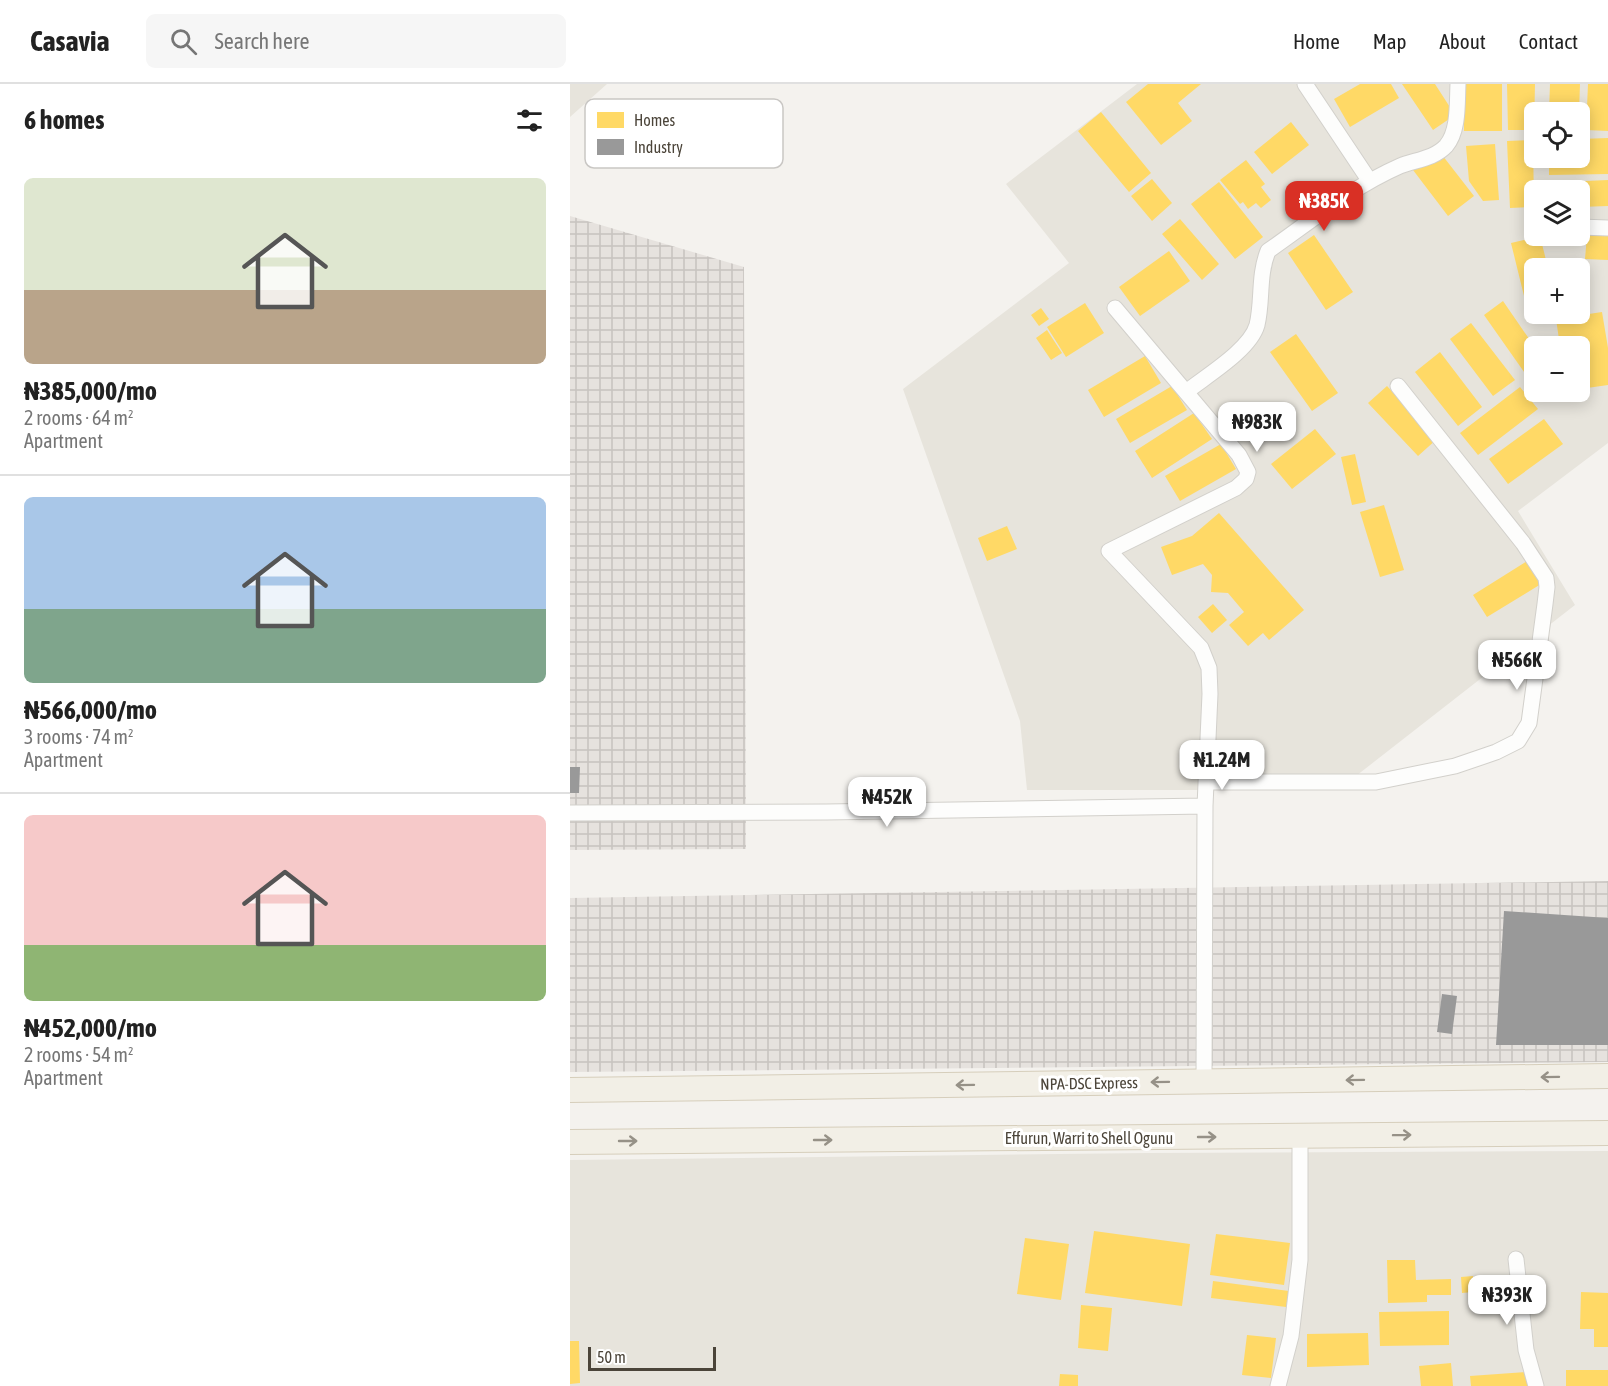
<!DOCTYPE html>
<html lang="en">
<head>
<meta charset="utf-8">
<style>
	body { margin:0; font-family:"Asap Condensed",sans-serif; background:#f6f6f6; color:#222; height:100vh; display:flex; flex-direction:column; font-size:22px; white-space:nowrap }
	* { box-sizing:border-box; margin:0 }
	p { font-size:20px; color:#767676 }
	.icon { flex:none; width:33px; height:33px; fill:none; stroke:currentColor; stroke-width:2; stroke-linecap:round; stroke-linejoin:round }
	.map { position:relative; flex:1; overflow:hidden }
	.side { display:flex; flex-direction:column; background:#fff; width:570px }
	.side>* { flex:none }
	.controls { position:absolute; left:954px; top:18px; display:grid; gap:12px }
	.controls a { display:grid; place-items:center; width:66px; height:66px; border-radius:9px; background:#fff; box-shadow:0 3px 15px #0003; font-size:30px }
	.scale { position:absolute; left:18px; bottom:15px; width:128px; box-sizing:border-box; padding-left:6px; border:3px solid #4b4439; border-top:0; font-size:16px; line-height:21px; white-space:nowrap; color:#4b4439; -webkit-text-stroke:4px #fff; paint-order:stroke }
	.price { position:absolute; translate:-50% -51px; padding:0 14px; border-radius:12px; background:#fff; color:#222; font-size:20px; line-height:39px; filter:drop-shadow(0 2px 3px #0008) }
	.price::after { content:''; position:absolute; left:50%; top:36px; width:18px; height:14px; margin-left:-9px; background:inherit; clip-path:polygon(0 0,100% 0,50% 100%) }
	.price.selected { background:#d93025; color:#fff }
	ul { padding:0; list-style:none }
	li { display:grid; align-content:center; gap:12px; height:318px; padding:0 24px }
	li+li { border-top:2px solid #e0e0e0 }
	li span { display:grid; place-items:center; height:186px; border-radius:9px; color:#555 }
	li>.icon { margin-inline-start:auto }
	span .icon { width:108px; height:108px; fill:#fffc; stroke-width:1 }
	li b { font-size:26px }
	h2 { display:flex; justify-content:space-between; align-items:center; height:72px; padding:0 24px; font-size:26px }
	header { display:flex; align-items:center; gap:36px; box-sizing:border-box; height:84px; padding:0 30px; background:#fff; border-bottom:2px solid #e0e0e0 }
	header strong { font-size:28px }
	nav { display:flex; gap:33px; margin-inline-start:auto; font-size:21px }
	.search { width:420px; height:54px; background:#f6f6f6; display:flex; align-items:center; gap:15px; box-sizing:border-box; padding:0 21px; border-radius:9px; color:#767676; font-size:22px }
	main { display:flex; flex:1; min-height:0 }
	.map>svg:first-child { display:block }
	.residential { fill:#e7e4dc; fill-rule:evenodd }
	.industrial { fill:url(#industrial-grid) }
	.homes { fill:#ffd966 }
	.industry { fill:#999 }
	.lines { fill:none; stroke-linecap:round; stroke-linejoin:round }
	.minor-casing { stroke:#d2d0cb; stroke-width:17 }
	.primary-casing { stroke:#d6cebb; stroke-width:26 }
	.minor { stroke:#fdfdfc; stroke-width:15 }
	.primary { stroke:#f2efe6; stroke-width:24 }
	.oneway { stroke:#969187 }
	.labels { text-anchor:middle; stroke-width:6; stroke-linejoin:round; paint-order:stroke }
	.street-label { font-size:16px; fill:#4b4439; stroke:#fff }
	.key { fill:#fff; stroke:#c9c7c4; stroke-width:1.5 }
	.key-label { font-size:16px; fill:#4b4439 }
</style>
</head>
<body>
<header>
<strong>Casavia</strong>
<div class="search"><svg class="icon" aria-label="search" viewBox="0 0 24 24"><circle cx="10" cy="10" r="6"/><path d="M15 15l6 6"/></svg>Search here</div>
<nav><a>Home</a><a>Map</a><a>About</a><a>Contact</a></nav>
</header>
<main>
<section class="side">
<h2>6 homes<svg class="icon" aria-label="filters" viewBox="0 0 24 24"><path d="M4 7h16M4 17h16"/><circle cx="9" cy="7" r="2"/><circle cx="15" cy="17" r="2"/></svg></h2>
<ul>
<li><span style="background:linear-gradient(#dfe7d0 60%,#b9a48a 0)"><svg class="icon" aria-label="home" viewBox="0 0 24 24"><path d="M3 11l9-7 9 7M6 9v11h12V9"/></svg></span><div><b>₦385,000/mo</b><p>2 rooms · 64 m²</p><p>Apartment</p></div></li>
<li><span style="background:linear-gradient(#a9c7e8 60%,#7fa58c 0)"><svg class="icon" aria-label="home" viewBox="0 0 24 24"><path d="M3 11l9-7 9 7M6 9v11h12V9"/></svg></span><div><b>₦566,000/mo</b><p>3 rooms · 74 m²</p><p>Apartment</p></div></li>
<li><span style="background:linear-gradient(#f6c9c9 70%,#8fb573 0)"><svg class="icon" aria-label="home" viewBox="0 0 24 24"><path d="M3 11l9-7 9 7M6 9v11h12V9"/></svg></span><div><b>₦452,000/mo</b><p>2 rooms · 54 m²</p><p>Apartment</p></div></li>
</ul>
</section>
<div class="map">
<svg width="1038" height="1302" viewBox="0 0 1038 1302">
	<defs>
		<pattern id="industrial-grid" width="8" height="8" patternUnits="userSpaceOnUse" patternTransform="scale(1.5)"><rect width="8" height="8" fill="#e6e2de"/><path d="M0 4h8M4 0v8" fill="none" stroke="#c7c3bf"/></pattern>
	</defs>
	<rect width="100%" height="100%" fill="#f4f2ee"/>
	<!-- residential -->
	<path class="residential" d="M 0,0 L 37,0 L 0,33 Z
		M 567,0 L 1038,0 L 1038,359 L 948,427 L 1005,521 L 768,706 L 457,706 L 450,637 L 333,305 L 499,179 L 436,100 ZM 964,28 L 1010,28 L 1010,74 L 964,74 ZM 964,106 L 1010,106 L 1010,152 L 964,152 ZM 964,184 L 1010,184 L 1010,230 L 964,230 ZM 964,262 L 1010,262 L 1010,308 L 964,308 Z
		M 1038,1067 L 1038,1302 L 0,1302 L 0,1076 L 577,1069 Z"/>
	<!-- industrial -->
	<path class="industrial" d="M 0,132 L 174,183 L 176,765 L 0,766 Z
		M 1038,797 L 1038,978 L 0,988 L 0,814 Z"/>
	<!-- homes -->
	<path class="homes" d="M 578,0 L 631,0 L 608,19 L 622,37 L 591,61 L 556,18 Z
		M 790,0 L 821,0 L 829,14 L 780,43 L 764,15 Z
		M 832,0 L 865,0 L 885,31 L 863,46 Z
		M 894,0 L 932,0 L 932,47 L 894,47 Z
		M 937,0 L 965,0 L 964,46 L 938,46 Z
		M 980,0 L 1010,0 L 1009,28 L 979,28 Z
		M 1018,0 L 1038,0 L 1038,47 L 1016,46 Z
		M 531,28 L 581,89 L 559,108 L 508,47 Z
		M 721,38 L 739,61 L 702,90 L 684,68 Z
		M 1038,54 L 1038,90 L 979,91 L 979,74 L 1010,74 L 1010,55 Z
		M 963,56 L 964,123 L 940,124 L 937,57 Z
		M 925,60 L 929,116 L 913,117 L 899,97 L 896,62 Z
		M 869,67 L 904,112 L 878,132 L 843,86 Z
		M 676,76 L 695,100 L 691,103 L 701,116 L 691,124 L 686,119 L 678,125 L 673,118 L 670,120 L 650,96 Z
		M 582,95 L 602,119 L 582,137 L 561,112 Z
		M 1038,96 L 1038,122 L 1010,123 L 1010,106 L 971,106 L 971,99 Z
		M 649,98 L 693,153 L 665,175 L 621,120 Z
		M 610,135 L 649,180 L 632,196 L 592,150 Z
		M 744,151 L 783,208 L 756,226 L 718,169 Z
		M 1017,151 L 1038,152 L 1038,176 L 1015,175 Z
		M 970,152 L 978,184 L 964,184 L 964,226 L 958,228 L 941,159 Z
		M 599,167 L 620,197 L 570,232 L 549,203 Z
		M 933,217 L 964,262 L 964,291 L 959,295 L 914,231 Z
		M 515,219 L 534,249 L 496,273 L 477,243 Z
		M 471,224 L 479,235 L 469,242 L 461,231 Z
		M 1032,228 L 1038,264 L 1038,301 L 1010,305 L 1010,262 L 990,262 L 986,235 Z
		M 901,239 L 945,296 L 923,312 L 880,255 Z
		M 477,246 L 492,269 L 481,276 L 466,254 Z
		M 726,250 L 768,309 L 742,327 L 700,268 Z
		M 870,268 L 912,323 L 888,342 L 845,288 Z
		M 575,272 L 591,299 L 534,333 L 518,306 Z
		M 602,302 L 617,326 L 560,359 L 546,335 Z
		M 817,302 L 867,355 L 848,372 L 798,319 Z
		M 950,303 L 968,325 L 908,371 L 890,349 Z
		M 624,329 L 642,355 L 582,394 L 565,367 Z
		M 974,335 L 993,360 L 938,400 L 919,375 Z
		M 745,345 L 766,370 L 722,405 L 701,380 Z
		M 651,360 L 666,385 L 610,417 L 595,392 Z
		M 785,370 L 796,418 L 782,421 L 771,373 Z
		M 814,421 L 834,486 L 810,493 L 790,428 Z
		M 649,429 L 734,526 L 699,556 L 693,549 L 678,562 L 659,541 L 674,528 L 658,509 L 641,508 L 642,491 L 633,480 L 602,491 L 591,463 L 622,452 Z
		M 437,442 L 447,465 L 417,477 L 408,454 Z
		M 957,477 L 971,500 L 917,533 L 903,511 Z
		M 643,520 L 657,536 L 642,549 L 628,533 Z
		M 524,1147 L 620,1160 L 612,1222 L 515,1209 Z
		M 646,1150 L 720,1159 L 714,1201 L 640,1191 Z
		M 455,1154 L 499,1160 L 491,1216 L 447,1210 Z
		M 817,1176 L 845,1176 L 846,1196 L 881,1195 L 881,1211 L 857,1211 L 857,1218 L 818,1219 Z
		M 903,1192 L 903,1208 L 892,1209 L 891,1193 Z
		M 643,1197 L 719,1207 L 716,1223 L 641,1214 Z
		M 1011,1208 L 1038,1209 L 1038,1263 L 1024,1263 L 1024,1245 L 1010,1245 Z
		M 511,1221 L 542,1224 L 538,1267 L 508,1264 Z
		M 879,1227 L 879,1261 L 810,1262 L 809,1228 Z
		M 798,1249 L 799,1281 L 737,1283 L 737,1250 Z
		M 677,1251 L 706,1254 L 701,1294 L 672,1291 Z
		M 0,1257 L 9,1257 L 10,1299 L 0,1300 Z
		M 881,1279 L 883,1302 L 851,1302 L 849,1282 Z
		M 996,1286 L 1038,1286 L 1038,1302 L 996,1302 Z
		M 957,1288 L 958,1302 L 901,1302 L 900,1292 Z
		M 490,1290 L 508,1291 L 508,1302 L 489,1302 Z"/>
	<!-- industry -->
	<path class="industry" d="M 0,683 L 10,683 L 9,709 L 0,709 Z
		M 934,827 L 1038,834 L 1038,961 L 926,961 Z
		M 872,910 L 887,912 L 882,950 L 867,948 Z"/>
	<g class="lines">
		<defs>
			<path id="minor" d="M 735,0 L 799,96
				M 1010,143 L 1038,144
				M 545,224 L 669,371 L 678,388 L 676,395 L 666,404 L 539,467 L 631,564 L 639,584 L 640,610 L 635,722 L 634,997
				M 616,308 C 636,292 680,266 687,241 C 693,216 688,192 698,167 C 741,137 782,103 830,82 C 844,76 864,75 876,62 C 889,47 887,19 888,0
				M 636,698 L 806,698 L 885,682 L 926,668 L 948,657 L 959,639 L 975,520 L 977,503 L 976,494 L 953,459 L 828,302
				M 0,729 L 256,728 L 635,722
				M 946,1175 L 956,1266 L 966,1302
				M 708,1302 L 721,1252 L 730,1176 L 730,1052"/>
			<path id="primary" d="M 0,1006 L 1038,992
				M 0,1058 L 1038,1049"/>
		</defs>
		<!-- minor casing -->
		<use href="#minor" class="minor-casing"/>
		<!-- primary casing -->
		<use href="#primary" class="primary-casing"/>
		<!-- minor -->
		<use href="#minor" class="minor"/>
		<!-- primary -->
		<use href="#primary" class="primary"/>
	</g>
	<!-- one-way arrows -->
	<defs><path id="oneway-shaft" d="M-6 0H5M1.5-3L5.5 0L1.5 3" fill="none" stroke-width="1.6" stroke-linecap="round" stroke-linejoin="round" transform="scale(1.5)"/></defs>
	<g class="oneway">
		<use href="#oneway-shaft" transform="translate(980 993) rotate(179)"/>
		<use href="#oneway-shaft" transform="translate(785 996) rotate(179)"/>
		<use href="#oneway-shaft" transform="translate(590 998) rotate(179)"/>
		<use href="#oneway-shaft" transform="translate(395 1001) rotate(179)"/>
		<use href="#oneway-shaft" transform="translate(832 1051) rotate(-1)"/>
		<use href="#oneway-shaft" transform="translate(637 1053)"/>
		<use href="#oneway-shaft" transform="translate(253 1056)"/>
		<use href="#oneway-shaft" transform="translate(58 1057)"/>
	</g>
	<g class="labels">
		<!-- street labels -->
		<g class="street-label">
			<text transform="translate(519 999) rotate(-1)" y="6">NPA-DSC Express</text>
			<text x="519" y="1060">Effurun, Warri to Shell Ogunu</text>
		</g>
	</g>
	<!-- legend -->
	<rect x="15" y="15" width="198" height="69" rx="9" class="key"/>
	<rect x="27" y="28" width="27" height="16" fill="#ffd966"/>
	<rect x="27" y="55" width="27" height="16" fill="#999"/>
	<g class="key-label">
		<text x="64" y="42">Homes</text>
		<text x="64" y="69">Industry</text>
	</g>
</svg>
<div class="controls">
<a><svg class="icon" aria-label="locate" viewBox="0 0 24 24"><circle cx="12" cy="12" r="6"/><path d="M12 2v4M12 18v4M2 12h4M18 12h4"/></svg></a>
<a><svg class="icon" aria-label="layers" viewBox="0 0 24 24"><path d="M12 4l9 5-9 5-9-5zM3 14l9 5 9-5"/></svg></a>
<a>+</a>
<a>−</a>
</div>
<div class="scale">50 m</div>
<b class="price selected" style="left:754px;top:148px">₦385K</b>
<b class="price" style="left:687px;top:369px">₦983K</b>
<b class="price" style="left:947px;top:607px">₦566K</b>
<b class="price" style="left:652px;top:707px">₦1.24M</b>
<b class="price" style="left:317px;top:744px">₦452K</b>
<b class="price" style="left:937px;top:1242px">₦393K</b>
</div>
</main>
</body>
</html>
